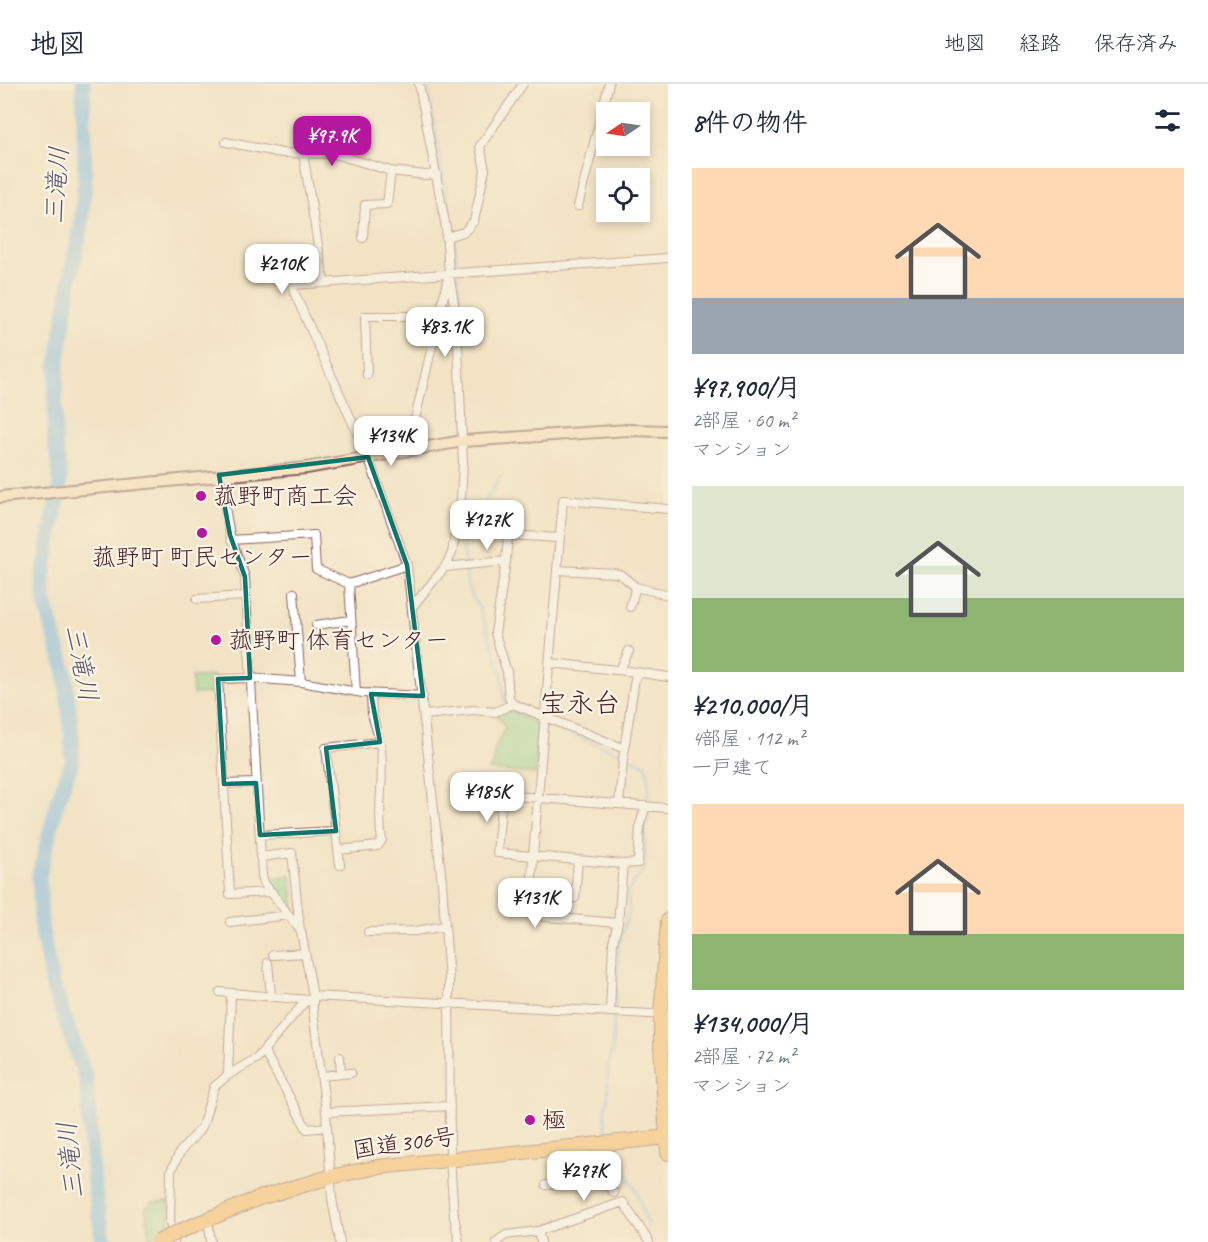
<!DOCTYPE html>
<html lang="ja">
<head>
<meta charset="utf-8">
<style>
	body { margin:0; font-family:Caveat,"Klee One",sans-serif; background:#f6f6f7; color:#1f2937; height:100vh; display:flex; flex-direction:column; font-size:22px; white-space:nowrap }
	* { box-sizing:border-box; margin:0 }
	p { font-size:20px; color:#747a83 }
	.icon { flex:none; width:33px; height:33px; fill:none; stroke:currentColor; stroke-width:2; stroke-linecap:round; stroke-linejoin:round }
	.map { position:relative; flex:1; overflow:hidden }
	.drawer { display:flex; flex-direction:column; background:#fff; width:540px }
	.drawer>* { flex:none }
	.needle { width:39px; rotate:257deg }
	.buttons { position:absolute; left:596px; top:18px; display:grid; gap:12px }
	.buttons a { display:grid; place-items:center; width:54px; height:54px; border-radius:0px; background:#fff; box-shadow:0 3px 9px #0003; font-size:30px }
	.price { position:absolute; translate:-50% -51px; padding:0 14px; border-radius:12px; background:#fff; color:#222; font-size:20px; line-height:39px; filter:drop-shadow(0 2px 3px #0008) }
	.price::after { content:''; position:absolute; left:50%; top:36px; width:18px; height:14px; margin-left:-9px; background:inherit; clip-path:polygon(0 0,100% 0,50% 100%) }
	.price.current { background:#b5179e; color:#fff }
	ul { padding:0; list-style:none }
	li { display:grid; align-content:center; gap:12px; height:318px; padding:0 24px }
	li span { display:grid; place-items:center; height:186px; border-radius:0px; color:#555 }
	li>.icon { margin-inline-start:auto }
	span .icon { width:108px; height:108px; fill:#fffc; stroke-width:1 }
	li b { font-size:26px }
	h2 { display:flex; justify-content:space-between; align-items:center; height:72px; padding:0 24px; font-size:26px }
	header { display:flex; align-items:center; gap:36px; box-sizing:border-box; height:84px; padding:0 30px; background:#fff; border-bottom:2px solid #e0e1e3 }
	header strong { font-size:28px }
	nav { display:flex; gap:33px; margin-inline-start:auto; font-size:21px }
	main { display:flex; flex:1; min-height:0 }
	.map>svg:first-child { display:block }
	.green { fill:#8bd38e; stroke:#6a795c; stroke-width:1.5 }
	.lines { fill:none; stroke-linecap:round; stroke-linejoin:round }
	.stream { stroke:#76b9ec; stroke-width:2 }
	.river { stroke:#76b9ec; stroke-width:15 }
	.street-casing { stroke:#856461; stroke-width:10 }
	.secondary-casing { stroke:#856461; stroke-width:14 }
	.highway-casing { stroke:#856461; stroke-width:16 }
	.street { stroke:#fff; stroke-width:8 }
	.secondary { stroke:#fde5c5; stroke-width:10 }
	.highway { stroke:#fbbd6e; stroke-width:14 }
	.highway-bridge-casing { stroke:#856461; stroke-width:16; stroke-linecap:butt }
	.highway-bridge { stroke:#fbbd6e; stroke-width:14 }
	.marked { fill:none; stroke:#0f766e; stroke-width:4.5; stroke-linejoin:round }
	.poi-dot { fill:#b5179e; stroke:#fcf5e5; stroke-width:2 }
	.labels { text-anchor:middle; stroke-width:4.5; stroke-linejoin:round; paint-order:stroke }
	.poi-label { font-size:24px; fill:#4a1f2b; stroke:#fcf5e5; text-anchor:start }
	.street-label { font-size:24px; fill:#4a1f2b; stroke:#fcf5e5 }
	.water-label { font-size:26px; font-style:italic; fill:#59556f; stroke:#fcf5e5 }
	.quarter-label { font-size:27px; fill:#4a1f2b; stroke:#fcf5e5 }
</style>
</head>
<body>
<header>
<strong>地図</strong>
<nav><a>地図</a><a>経路</a><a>保存済み</a></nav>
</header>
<main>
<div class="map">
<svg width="668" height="1158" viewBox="0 0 668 1158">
	<rect width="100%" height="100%" fill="#fcf5e5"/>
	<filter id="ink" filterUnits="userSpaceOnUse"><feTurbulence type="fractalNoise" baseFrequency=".0167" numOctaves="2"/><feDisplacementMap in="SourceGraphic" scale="12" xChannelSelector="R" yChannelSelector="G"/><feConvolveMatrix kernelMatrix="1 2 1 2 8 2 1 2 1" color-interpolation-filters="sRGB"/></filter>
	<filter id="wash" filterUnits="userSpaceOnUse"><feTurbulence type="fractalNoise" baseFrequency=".008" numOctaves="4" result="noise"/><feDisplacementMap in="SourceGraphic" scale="24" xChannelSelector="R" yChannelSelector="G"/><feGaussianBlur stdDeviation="1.35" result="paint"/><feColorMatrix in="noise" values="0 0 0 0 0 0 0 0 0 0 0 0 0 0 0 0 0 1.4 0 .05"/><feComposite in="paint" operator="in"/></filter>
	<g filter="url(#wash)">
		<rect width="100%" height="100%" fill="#f2e3c5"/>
		<!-- green -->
		<path class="green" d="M 214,592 L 215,609 L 193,610 L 192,593 Z
			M 508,626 L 540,641 L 536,690 L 489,686 L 494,679 L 494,667 L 505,643 L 498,633 L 498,629 Z
			M 291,791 L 295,829 L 268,795 Z
			M 169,1117 L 171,1158 L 150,1158 L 146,1124 L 154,1118 Z"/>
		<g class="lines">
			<!-- stream -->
			<path class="stream" d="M 427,0 L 455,158 L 457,186
				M 457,191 C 459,214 463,235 462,257
				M 463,296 L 467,350
				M 467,378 L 467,363
				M 501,392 L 476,433 L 474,443 L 461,449 L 468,504 L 480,526 L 502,591 L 504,617 L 506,620
				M 509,624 L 542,639
				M 548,641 L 620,669
				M 626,672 L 646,681 L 648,688 L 650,719
				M 615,926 L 619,860 L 629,829 L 628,807 L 645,784 L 645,744 L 650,730
				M 606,1047 L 605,1027 L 608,1014 L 608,980 L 612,966 L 614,931
				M 613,1069 L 624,1085 L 637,1108 L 648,1142"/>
			<!-- river -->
			<path class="river" d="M 83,0 L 85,97 L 81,143 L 70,197 L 57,283 L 55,319 L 55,359 L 60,391 L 59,410 L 52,441 L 43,495 L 45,518 L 65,588 L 72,654 L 72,678 L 58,716 L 39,791 L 41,841 L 52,900 L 86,994 L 94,1101 L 103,1158"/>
		</g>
	</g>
	<g filter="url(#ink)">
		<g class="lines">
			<defs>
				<path id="street" d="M 226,58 L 282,69 L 335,70 L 391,87 L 425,91 L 437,90
					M 303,69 L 324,198
					M 578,122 L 609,0
					M 446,153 L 464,148 L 474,137 L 485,86 L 480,62 L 523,0
					M 363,154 L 365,121 L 387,120 L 391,87
					M 367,291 L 365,232 L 409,232 L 437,239
					M 408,365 L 448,194
					M 219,391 L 230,451 L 245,493 L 262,791 L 264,799 L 301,847 L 313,912 L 313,927 L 326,1028 L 332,1115 L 340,1158
					M 560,454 L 508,451 L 506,477 L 495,549 L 507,588 L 509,614 L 513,620 L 625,665
					M 231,456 L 314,451 L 316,485 L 349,500 L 356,608
					M 445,483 L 506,477
					M 557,486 L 615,489 L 621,491 L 636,503 L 668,511
					M 349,500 L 407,481
					M 294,509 L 301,598 L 363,609 L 423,612
					M 197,515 L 245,512
					M 412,523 L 445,483 L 452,469 L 461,415 L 463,379 L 457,237 L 449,190 L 446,144 L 419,0
					M 630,523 L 636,503
					M 316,541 L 351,536
					M 550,579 L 636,588 L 624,666 L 619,720
					M 620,586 L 629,567
					M 636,588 L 668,593
					M 371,610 L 372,630 L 380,658
					M 425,631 L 473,626 L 495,628 L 513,620
					M 224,700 L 256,699
					M 260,751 L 336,747 L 326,664 L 380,658 C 386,692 376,722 382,756 L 378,762 L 338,766 L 336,747
					M 338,766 L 340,781
					M 260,773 L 292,769 L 300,846
					M 623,780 L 497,769 L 502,711 L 668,724
					M 272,808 L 230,810 L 218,595 L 250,594 L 301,598
					M 575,814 L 578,776
					M 230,838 L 289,831
					M 618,839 L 535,832 L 532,793 L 533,772 L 563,416 L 668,425
					M 368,848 L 416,847 L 445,842
					M 273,871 L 305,869
					M 268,879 L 271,912
					M 220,908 L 309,916
					M 610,928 L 613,858 L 618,839 L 623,780 L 638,779 L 640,740 L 646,722
					M 264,967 L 307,1045 L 327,1043
					M 340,973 L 341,990
					M 228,991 L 231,909
					M 322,992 L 351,989
					M 326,1028 L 450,1022
					M 589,1084 L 599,1090 L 614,1109
					M 546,1101 L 590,1097 C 589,1083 582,1076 581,1062
					M 208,1135 L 211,1158
					M 538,1147 L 541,1158
					M 174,1158 L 170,1137 L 171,1087 L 180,1068 L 202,1043 L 214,1003 L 228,991 L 257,974 L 303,920 L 313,912 L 668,931
					M 459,1158 L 454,1132 L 450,1075 L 449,897 L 442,799 L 407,481 L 368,373 L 294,208 L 293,201 L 668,174
					M 496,1158 L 506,1151 L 538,1147 L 623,1118 L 649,1158"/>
				<path id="secondary" d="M 0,413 L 306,384 L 463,357 L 628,346 L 668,347"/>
				<path id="highway" d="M 668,836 L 661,931 L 661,963 L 668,1069
					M 180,1147 L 259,1114 L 330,1093 L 378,1083 L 668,1053"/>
			</defs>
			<!-- street casing -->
			<use href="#street" class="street-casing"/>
			<!-- secondary casing -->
			<use href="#secondary" class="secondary-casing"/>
			<!-- highway casing -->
			<use href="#highway" class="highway-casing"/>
			<!-- street -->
			<use href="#street" class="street"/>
			<!-- secondary -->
			<use href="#secondary" class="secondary"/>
			<!-- highway -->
			<use href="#highway" class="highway"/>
			<defs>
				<path id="highway-bridge" d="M 158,1158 L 180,1147"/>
			</defs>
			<!-- highway-bridge casing -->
			<use href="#highway-bridge" class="highway-bridge-casing"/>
			<!-- highway-bridge -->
			<use href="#highway-bridge" class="highway-bridge"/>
		</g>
	</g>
	<!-- marked area -->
	<path d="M0 0H668V1158H0ZM 368,373 L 407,481 L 423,612 L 371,610 L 380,658 L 326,664 L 336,747 L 260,751 L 256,699 L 224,700 L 218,595 L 250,594 L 245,493 L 230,451 L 219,391 Z" fill="#f2e3c5" fill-opacity=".55" fill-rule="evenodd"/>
	<path class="marked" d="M 368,373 L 407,481 L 423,612 L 371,610 L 380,658 L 326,664 L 336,747 L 260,751 L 256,699 L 224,700 L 218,595 L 250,594 L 245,493 L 230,451 L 219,391 Z"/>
	<!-- markers -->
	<g class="poi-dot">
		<circle cx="201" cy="412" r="6"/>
		<circle cx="202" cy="449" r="6"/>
		<circle cx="216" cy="556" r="6"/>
		<circle cx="530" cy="1036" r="6"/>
	</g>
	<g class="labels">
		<!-- poi labels -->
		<g class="poi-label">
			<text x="213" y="420">菰野町商工会</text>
			<text x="202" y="481" text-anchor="middle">菰野町 町民センター</text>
			<text x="228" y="564">菰野町 体育センター</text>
			<text x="542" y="1044">極</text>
		</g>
		<!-- street labels -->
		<g class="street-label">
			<text transform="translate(404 1059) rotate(-8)" y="8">国道306号</text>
		</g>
		<!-- water labels -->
		<g class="water-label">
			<text transform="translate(56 101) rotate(-86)" y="9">三滝川</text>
			<text transform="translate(82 579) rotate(79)" y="9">三滝川</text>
			<text transform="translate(70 1076) rotate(-96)" y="9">三滝川</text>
		</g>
		<!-- quarter labels -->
		<g class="quarter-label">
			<text x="580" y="628">宝永台</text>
		</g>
	</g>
</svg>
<div class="buttons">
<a><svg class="needle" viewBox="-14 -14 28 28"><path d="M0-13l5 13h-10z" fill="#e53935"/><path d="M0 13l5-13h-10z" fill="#747a83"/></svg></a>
<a><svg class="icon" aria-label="locate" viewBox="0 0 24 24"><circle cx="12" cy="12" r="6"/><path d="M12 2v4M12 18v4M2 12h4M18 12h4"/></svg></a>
</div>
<b class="price current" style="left:332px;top:83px">¥97.9K</b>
<b class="price" style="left:282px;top:211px">¥210K</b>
<b class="price" style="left:445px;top:274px">¥83.1K</b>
<b class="price" style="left:391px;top:383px">¥134K</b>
<b class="price" style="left:487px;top:467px">¥127K</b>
<b class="price" style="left:487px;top:739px">¥185K</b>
<b class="price" style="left:535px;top:845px">¥131K</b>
<b class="price" style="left:584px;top:1118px">¥297K</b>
</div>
<section class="drawer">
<h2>8件の物件<svg class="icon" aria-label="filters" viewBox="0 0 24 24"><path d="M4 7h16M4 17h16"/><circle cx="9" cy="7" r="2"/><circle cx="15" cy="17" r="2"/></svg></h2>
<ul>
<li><span style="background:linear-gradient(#ffd9b3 70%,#9aa5b1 0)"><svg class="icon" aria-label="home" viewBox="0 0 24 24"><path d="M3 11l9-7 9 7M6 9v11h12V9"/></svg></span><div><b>¥97,900/月</b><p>2部屋 · 60 m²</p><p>マンション</p></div></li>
<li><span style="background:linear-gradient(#dfe7d0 60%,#8fb573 0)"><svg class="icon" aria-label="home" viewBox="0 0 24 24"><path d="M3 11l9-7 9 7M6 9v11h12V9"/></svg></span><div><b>¥210,000/月</b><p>4部屋 · 112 m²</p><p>一戸建て</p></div></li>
<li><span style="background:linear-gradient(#ffd9b3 70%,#8fb573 0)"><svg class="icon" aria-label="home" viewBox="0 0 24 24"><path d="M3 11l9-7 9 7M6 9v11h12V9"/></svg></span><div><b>¥134,000/月</b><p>2部屋 · 72 m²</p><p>マンション</p></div></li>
</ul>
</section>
</main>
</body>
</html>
